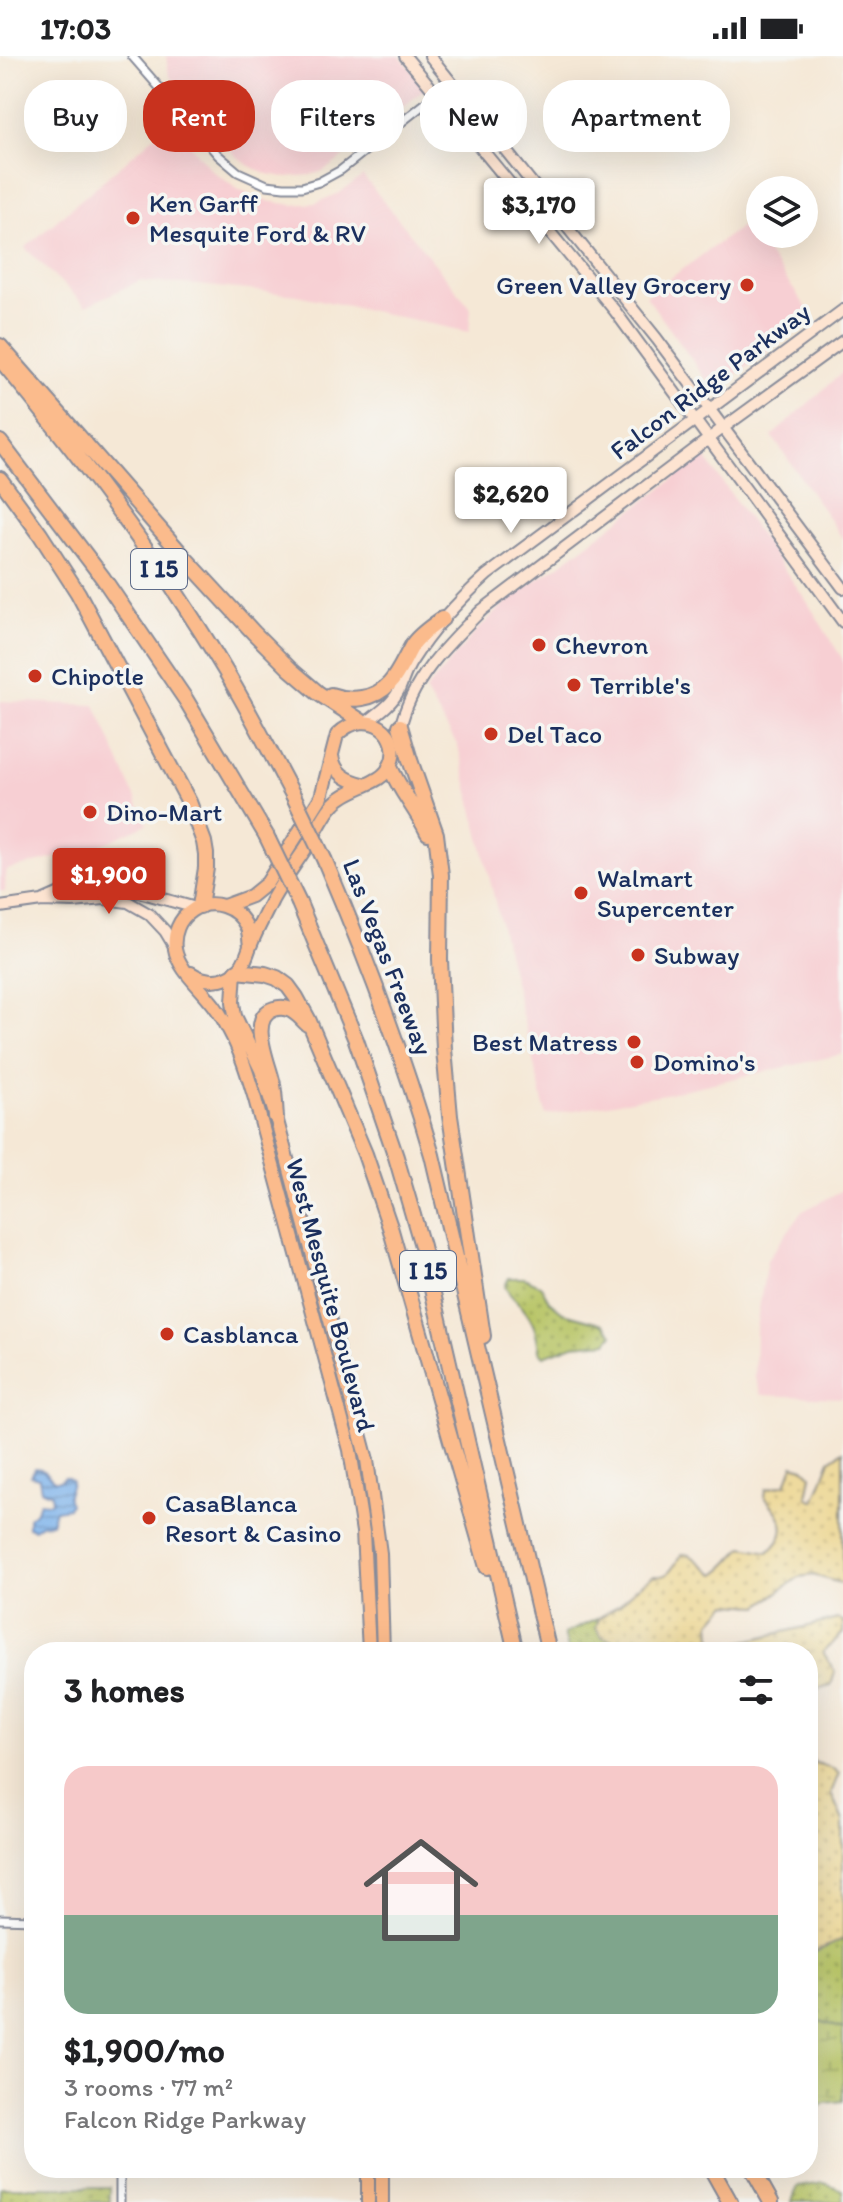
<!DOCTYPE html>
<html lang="en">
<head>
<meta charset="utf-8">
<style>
	body { margin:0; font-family:Itim,sans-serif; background:#f2f2f2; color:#202124; height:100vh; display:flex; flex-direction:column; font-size:30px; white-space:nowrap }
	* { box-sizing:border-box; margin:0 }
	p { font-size:26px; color:#757577 }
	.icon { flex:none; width:44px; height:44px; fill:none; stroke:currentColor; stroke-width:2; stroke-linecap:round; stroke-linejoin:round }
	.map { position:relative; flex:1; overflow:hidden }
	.sheet { position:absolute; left:24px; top:1586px; width:794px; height:536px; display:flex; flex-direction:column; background:#fff; border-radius:32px; box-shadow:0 8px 32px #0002 }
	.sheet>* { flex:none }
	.hud { position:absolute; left:24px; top:24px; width:796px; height:72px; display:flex; gap:16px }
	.controls { position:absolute; left:746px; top:120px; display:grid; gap:16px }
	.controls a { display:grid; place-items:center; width:72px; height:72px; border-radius:50%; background:#fff; box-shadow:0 8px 32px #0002; font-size:40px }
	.price { position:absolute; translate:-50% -68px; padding:0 18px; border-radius:8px; background:#fff; color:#222; font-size:26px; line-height:52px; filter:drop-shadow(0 2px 4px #0008) }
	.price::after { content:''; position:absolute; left:50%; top:48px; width:24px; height:18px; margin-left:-12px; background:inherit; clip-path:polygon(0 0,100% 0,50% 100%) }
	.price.on { background:#c8321e; color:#fff }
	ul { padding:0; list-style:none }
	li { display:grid; align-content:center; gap:16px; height:424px; padding:0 40px }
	li span { display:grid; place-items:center; height:248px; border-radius:24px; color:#555 }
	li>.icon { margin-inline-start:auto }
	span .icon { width:144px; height:144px; fill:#fffc; stroke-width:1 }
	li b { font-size:34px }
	h2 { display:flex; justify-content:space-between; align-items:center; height:96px; padding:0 40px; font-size:34px }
	.pill { padding:0 28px; border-radius:32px; background:#fff; box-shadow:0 8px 32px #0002; font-size:28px; line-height:72px }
	.pill.on { background:#c8321e; color:#fff }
	.status { display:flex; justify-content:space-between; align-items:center; height:56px; padding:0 40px; background:#fff; direction:ltr }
	.status svg { height:22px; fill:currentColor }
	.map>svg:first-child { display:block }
	.built { fill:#f7cfd3 }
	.green { fill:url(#green-dots); stroke:#697a62; stroke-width:2 }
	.wetland { fill:url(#wetland-marsh); stroke:#697a62; stroke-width:2 }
	.sand { fill:url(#sand-dots); stroke:#84847e; stroke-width:2 }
	.water { fill:url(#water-rules); stroke:#4c70a4; stroke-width:2 }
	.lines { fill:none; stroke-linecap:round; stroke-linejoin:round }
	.street-casing { stroke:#888c9a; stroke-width:11 }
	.secondary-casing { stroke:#888c9a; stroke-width:14 }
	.primary-casing { stroke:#888c9a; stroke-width:16 }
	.highway-casing { stroke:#888c9a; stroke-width:18 }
	.street { stroke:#fff; stroke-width:7 }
	.secondary { stroke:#fde4d1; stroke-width:10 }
	.primary { stroke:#fbbb8c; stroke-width:12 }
	.highway { stroke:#fbbb8c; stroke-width:14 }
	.highway-bridge-casing { stroke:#888c9a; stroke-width:18; stroke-linecap:butt }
	.highway-bridge { stroke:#fbbb8c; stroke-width:14 }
	.poi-dot { fill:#c8321e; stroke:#f6f6f2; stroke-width:3 }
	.labels { text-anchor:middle; stroke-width:7; stroke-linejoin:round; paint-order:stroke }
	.shield { fill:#f6f6f2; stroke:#5d6b8a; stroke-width:2 }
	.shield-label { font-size:24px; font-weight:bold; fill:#1b2f5e }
	.poi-label { font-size:26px; fill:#1b2f5e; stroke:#f6f6f2; text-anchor:start }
	.street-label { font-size:26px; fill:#1b2f5e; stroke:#f6f6f2 }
</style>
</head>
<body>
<div class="status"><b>17:03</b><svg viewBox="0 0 49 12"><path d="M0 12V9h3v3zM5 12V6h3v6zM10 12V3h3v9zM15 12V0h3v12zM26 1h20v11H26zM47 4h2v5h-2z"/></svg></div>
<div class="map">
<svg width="843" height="2146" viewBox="0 0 843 2146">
	<defs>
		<pattern id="green-dots" width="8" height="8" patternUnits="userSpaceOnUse" patternTransform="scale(2)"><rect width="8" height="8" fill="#b7c465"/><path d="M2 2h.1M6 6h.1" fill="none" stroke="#94a056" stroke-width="1.8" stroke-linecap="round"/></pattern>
		<pattern id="wetland-marsh" width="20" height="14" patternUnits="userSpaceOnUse" patternTransform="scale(2)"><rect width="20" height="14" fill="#b7c465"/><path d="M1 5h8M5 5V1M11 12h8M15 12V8" fill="none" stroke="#94a056"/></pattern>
		<pattern id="sand-dots" width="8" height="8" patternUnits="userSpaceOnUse" patternTransform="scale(2)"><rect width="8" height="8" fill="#eeda9e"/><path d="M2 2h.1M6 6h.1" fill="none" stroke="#ccbb8a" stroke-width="1.8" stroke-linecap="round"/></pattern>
		<pattern id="water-rules" width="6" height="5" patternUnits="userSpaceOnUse" patternTransform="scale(2)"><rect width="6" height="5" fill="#7db2eb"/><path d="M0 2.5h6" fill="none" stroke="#6691c2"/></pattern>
	</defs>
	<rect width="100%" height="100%" fill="#f6f6f2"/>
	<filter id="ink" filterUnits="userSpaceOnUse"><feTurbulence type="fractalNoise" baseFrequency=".0125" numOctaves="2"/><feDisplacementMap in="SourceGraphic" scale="16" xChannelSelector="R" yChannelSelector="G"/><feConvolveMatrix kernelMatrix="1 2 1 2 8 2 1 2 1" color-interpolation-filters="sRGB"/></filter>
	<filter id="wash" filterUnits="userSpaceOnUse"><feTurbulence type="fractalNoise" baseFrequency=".006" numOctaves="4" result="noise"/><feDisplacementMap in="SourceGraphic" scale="32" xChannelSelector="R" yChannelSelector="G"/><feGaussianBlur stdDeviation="1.8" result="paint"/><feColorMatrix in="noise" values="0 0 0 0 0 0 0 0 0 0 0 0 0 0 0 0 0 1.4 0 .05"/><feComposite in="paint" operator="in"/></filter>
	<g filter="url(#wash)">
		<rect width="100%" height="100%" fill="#f5e8d6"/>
		<!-- built -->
		<path class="built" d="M 166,0 L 400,0 L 426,32 L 338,105 L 323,115 L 310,119 L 284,121 L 263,117 L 248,109 L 235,99 L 169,19 Z
			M 171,66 L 211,114 L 239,134 L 261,144 L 293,149 L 316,147 L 339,137 L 363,120 L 471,252 L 469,276 L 297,239 L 198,229 L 139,225 L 86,250 L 25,192 Z
			M 746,167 L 814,262 L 719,330 L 716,325 L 710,323 L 707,325 L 646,240 Z
			M 843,316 L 843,483 L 772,380 Z
			M 704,400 L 808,547 L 843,604 L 843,998 L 665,1038 L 546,1059 L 458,690 L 425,635 L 479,572 L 516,537 L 557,511 Z
			M 0,645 L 95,649 L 147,768 L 92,793 L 6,814 L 5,835 L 0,835 Z
			M 843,1134 L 843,1342 L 761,1339 L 755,1322 L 756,1272 L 767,1204 L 803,1155 Z"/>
		<!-- green -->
		<path class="green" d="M 509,1222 L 524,1222 L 540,1229 L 549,1245 L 564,1257 L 604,1268 L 613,1278 L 607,1286 L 573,1289 L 544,1300 L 539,1295 C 537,1277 534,1265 522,1251 C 516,1243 508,1239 505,1230 Z
			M 599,1562 L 596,1572 L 629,1589 L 628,1596 L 569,1596 L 564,1578 Z
			M 843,1883 L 843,1973 L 808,1961 L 808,1899 Z
			M 824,2127 L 843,2134 L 843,2146 L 792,2146 L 797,2131 Z
			M 0,2131 L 110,2131 L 110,2146 L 0,2146 Z"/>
		<!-- wetland -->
		<path class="wetland" d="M 808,1961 L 843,1973 L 843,2045 L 825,2047 L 808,2058 Z"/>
		<!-- sand -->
		<path class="sand" d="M 843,1395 L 843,1528 L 813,1519 L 799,1521 L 759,1550 L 727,1548 L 711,1566 L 712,1583 L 725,1590 L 838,1563 L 843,1565 L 843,1577 L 823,1596 L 835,1616 L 831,1629 L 816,1633 L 808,1638 L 808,1596 L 628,1596 L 628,1589 L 602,1581 L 596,1572 L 599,1562 L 620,1548 L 635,1533 L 653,1520 C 671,1523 673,1509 682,1498 L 690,1499 L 715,1518 C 727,1512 733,1500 744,1491 L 768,1496 C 794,1476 781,1460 765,1441 L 766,1433 L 786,1428 L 793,1409 L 804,1412 L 811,1419 L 807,1441 L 814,1445 L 830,1404 Z
			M 808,1698 L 815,1707 L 830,1711 L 839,1717 L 831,1737 L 843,1765 L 843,1883 L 808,1899 Z"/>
		<!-- water -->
		<path class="water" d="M 35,1412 L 41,1413 L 54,1425 L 60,1425 L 65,1421 L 70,1423 L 72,1426 C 71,1436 64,1438 70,1448 L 68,1452 L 55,1454 L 51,1467 L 41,1468 L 34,1473 L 28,1471 L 28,1462 L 35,1457 L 40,1446 L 48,1447 L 52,1445 L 51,1437 L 41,1434 L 39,1422 L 31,1420 Z"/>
	</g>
	<g filter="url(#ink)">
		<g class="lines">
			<defs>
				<path id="street" d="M 132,0 L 218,99 L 238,116 L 267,129 L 284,131 L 302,131 L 319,126 L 341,114 L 451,27
					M 0,1863 L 34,1864
					M 120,2146 L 120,2112"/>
				<path id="secondary" d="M 405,0 L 615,255 L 843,566
					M 430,0 L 657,283 L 843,532
					M 368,665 C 380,656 392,648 399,634 C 403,625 406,614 412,605 C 433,572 458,545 487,519 L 843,254
					M 400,673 C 411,623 447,589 482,554 L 723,372 L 843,285
					M 44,844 L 69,833 L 121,831 L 196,852
					M 0,851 L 42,845 L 73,846 L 104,843 L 128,846 L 149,858 L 165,875 L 174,890"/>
				<path id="primary" d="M 332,700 C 335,718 347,724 363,728
					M 250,890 C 249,884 249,877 247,872 C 238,850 210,841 191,855 C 179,863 173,878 175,893 C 178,912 198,929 209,943 C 217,952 224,964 229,974 C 241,996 248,1020 255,1043 L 350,1394 L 363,1476 L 369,1596
					M 235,916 L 233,946 L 235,960 L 261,1014 L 276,1061 L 367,1404 L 380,1497 L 383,1596
					M 191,917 C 205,926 223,927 237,915 C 245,908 247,898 251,888 C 257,873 265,859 272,844 C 283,824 297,806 309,787 C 316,776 323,761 331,751 C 348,730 381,730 390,710 C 405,679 368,648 337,679 L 321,741 L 267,827 L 251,840 L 224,850
					M 368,2146 L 368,2112
					M 382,2146 L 382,2112"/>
				<path id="highway" d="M 0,290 L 184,501 L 254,577 L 290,613 L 318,637 L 361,665
					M 0,303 C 82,402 160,505 226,616 C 250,656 271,698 293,739
					M 0,386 L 103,522 L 186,644 L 266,779
					M 0,423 L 40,478 L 78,537 L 189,746 L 204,786 L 206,798 L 206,812 L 200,850
					M 331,639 C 342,643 350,644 362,642 C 393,637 399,612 413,588 C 420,578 432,570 442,563
					M 400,670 L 410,704 L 436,778 L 441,819 L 440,903 L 444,993 L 450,1060 L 483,1280
					M 390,711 C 400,735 417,754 428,777
					M 325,805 C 366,901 403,998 432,1099 L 549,1596
					M 299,847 L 356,984 L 396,1101 L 422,1190 L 516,1596
					M 237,915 L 265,918 L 277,922 L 288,930 L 296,941 L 308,963 L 365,1098 L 390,1171 L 487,1511
					M 276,1061 C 275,1050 275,1039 273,1029 C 270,1010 246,962 274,953 C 289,948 298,959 307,968
					M 711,2112 L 730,2146
					M 752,2112 L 771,2146"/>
			</defs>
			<!-- street casing -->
			<use href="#street" class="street-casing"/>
			<!-- secondary casing -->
			<use href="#secondary" class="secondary-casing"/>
			<!-- primary casing -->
			<use href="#primary" class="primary-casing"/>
			<!-- highway casing -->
			<use href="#highway" class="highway-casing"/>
			<!-- street -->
			<use href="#street" class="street"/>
			<!-- secondary -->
			<use href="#secondary" class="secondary"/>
			<!-- primary -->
			<use href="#primary" class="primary"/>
			<!-- highway -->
			<use href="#highway" class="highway"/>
			<defs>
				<path id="highway-bridge" d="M 293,739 L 325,805
					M 266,779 L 299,847"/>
			</defs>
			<!-- highway-bridge casing -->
			<use href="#highway-bridge" class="highway-bridge-casing"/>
			<!-- highway-bridge -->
			<use href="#highway-bridge" class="highway-bridge"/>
		</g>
	</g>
	<!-- markers -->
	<g class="poi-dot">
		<circle cx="133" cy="162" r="8"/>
		<circle cx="747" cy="229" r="8"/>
		<circle cx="539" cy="589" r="8"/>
		<circle cx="35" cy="620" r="8"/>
		<circle cx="574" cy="629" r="8"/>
		<circle cx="491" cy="678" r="8"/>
		<circle cx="90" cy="756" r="8"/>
		<circle cx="581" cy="837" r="8"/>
		<circle cx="638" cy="899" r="8"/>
		<circle cx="634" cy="986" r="8"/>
		<circle cx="637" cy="1006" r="8"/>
		<circle cx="167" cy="1278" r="8"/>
		<circle cx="149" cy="1462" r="8"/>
	</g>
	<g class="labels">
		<!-- shield labels -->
		<g class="shield">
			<rect x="131" y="493" width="56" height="40" rx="6"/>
			<rect x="400" y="1195" width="56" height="40" rx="6"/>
		</g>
		<g class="shield-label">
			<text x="159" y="521">I 15</text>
			<text x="428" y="1223">I 15</text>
		</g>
		<!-- poi labels -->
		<g class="poi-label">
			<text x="149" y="156">Ken Garff<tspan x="149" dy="30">Mesquite Ford &amp; RV</tspan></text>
			<text x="731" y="238" text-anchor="end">Green Valley Grocery</text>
			<text x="555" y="598">Chevron</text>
			<text x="51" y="629">Chipotle</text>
			<text x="590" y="638">Terrible's</text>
			<text x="507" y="687">Del Taco</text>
			<text x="106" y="765">Dino-Mart</text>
			<text x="597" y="831">Walmart<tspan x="597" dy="30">Supercenter</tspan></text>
			<text x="654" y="908">Subway</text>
			<text x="618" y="995" text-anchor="end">Best Matress</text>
			<text x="653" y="1015">Domino's</text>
			<text x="183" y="1287">Casblanca</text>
			<text x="165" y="1456">CasaBlanca<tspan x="165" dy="30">Resort &amp; Casino</tspan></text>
		</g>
		<!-- street labels -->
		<g class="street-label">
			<text transform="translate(710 325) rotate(-37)" y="9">Falcon Ridge Parkway</text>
			<text transform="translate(388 901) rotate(69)" y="9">Las Vegas Freeway</text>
			<text transform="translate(331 1239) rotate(75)" y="9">West Mesquite Boulevard</text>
		</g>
	</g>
</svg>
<div class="controls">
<a><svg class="icon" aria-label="layers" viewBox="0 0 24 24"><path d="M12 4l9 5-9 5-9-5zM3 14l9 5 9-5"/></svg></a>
</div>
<b class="price" style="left:539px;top:190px">$3,170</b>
<b class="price" style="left:511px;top:479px">$2,620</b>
<b class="price on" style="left:109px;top:860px">$1,900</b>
<div class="hud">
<a class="pill">Buy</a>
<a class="pill on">Rent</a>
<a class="pill">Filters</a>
<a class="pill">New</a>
<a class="pill">Apartment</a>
</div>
<section class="sheet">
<h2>3 homes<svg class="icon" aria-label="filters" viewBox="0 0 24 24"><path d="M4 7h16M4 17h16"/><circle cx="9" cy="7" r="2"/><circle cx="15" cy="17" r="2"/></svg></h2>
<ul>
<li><span style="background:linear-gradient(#f6c9c9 60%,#7fa58c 0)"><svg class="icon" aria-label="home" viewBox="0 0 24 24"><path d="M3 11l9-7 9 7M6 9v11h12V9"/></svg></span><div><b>$1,900/mo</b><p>3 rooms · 77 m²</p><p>Falcon Ridge Parkway</p></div></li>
</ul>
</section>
</div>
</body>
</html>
